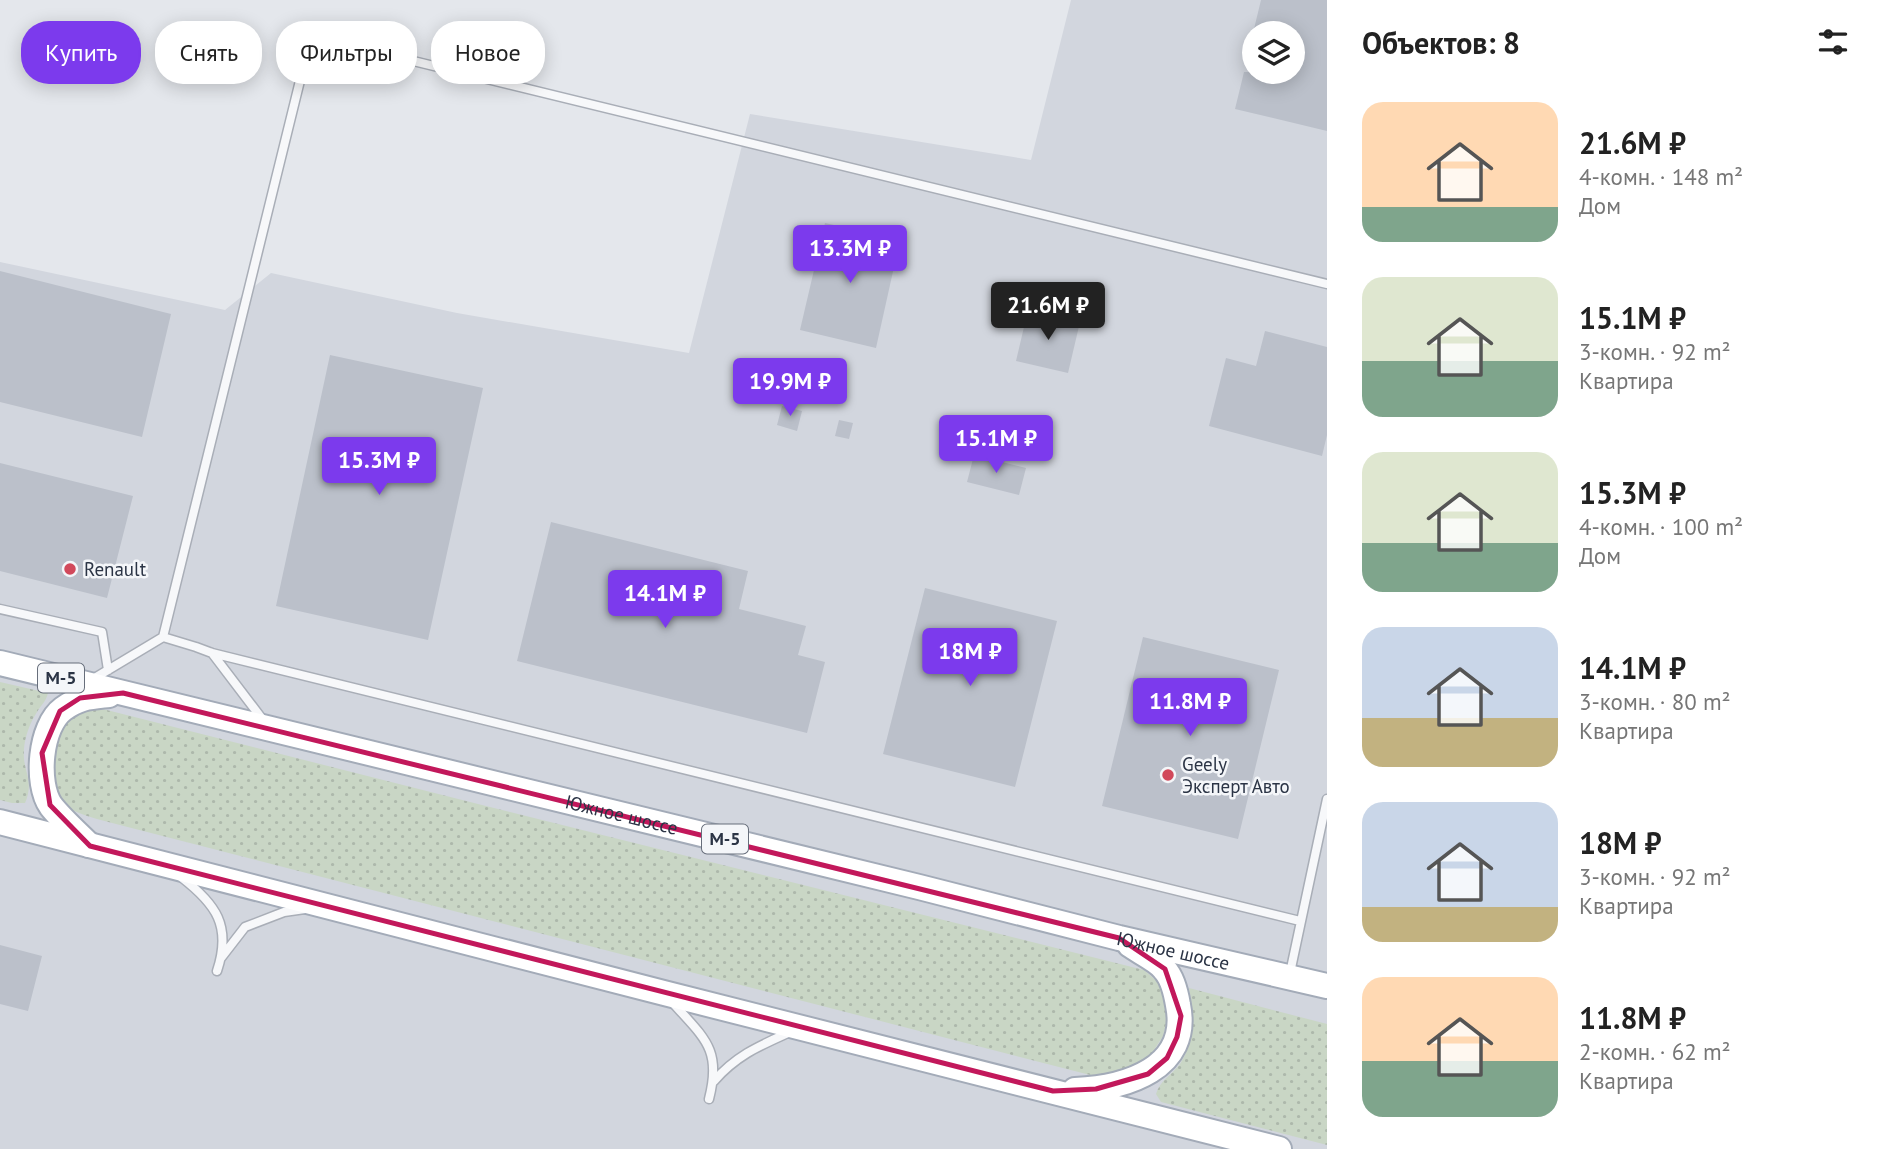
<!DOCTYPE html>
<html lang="ru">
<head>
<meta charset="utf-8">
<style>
	body { margin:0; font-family:"PT Sans",sans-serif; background:#f6f6f6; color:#222; height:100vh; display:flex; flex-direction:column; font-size:26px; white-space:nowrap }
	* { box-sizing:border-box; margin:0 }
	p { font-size:23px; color:#767676 }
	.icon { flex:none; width:38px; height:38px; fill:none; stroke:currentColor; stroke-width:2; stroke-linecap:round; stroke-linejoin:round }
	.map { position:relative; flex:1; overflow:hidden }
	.drawer { display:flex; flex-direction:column; background:#fff; width:560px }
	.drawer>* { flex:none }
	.guide { position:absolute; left:21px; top:21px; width:665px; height:63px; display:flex; gap:14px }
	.buttons { position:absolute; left:1242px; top:21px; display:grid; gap:14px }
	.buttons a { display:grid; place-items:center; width:63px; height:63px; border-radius:50%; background:#fff; box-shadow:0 4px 18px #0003; font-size:35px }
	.price { position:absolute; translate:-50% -60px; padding:0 16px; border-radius:7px; background:#7c3aed; color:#fff; font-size:23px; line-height:46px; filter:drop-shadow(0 2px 4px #0008) }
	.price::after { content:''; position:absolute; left:50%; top:42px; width:21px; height:16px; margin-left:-10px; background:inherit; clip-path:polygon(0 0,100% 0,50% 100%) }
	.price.selected { background:#222; color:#fff }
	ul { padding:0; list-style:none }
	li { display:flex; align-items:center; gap:21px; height:175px; padding:0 35px }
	li span { display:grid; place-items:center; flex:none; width:196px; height:140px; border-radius:21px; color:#555 }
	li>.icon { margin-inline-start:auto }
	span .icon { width:84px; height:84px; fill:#fffc; stroke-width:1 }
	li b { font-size:30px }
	h2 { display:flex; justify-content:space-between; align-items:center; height:84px; padding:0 35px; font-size:30px }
	.chip { padding:0 24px; border-radius:28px; background:#fff; box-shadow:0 4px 18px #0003; font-size:24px; line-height:63px }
	.chip.selected { background:#7c3aed; color:#fff }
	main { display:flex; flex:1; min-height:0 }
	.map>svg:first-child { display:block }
	.built { fill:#d2d6de; fill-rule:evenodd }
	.grass { fill:url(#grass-dots) }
	.building { fill:#bbc0ca }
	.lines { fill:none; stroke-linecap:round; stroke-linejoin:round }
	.lane-casing { stroke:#a9aeb7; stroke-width:11 }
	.primary-casing { stroke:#a3abb8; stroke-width:28 }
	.lane { stroke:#f7f8fa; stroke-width:8 }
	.primary { stroke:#fff; stroke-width:24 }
	.marked { fill:none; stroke:#c2185b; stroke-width:5; stroke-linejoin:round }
	.poi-dot { fill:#d1495b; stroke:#f4f6f9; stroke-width:2.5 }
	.labels { text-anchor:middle; stroke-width:5; stroke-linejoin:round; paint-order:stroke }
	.shield { fill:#f4f6f9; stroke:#676e7b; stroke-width:2 }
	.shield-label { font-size:18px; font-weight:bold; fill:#2b3445 }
	.poi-label { font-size:19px; fill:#2b3445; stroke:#f4f6f9; text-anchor:start }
	.street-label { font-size:19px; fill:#2b3445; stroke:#f4f6f9 }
</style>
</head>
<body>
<main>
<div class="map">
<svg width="1327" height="1149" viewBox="0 0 1327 1149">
	<defs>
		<pattern id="grass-dots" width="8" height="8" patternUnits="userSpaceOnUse" patternTransform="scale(1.75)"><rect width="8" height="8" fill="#c9d6c5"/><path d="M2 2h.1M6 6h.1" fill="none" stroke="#adb8ab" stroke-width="1.8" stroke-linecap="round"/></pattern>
	</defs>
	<rect width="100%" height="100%" fill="#e4e7ec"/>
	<!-- built -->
	<path class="built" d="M 1071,0 L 1327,0 L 1327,1149 L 0,1149 L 0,262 L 225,310 L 271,273 L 457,313 L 689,353 L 750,114 L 1031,160 ZM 1255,33 L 1293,33 L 1293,72 L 1255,72 Z"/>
	<!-- grass -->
	<path class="grass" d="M 0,682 L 48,693 C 46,702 41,705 37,712 C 30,723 25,736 24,749 C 22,771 35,780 25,803 L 12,803 L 0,800 Z
		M 87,705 L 482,805 L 1144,970 L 1159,983 L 1165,996 L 1168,1016 L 1163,1036 L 1147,1061 L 1120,1077 L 1094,1076 L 116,824 C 92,817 60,813 51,786 C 48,776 52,743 53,730 Z
		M 1189,988 L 1327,1024 L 1327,1145 L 1161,1102 L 1156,1094 C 1160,1080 1172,1075 1180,1064 C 1195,1041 1194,1014 1189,988 Z"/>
	<!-- building -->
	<path class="building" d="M 1261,0 L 1327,0 L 1327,131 L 1235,109 L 1244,72 L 1293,72 L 1293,33 L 1253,33 Z
		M 825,223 L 900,240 L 876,348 L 800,330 Z
		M 0,271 L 171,314 L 142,437 L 0,402 Z
		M 1028,310 L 1080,322 L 1068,373 L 1016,361 Z
		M 1265,331 L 1327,347 L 1327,435 L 1322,456 L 1209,426 L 1226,358 L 1256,366 Z
		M 330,355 L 483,388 L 428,640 L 276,606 Z
		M 782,406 L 802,411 L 797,431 L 777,425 Z
		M 839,420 L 853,423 L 849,439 L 835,436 Z
		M 974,455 L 1026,468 L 1019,495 L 967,482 Z
		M 0,463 L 133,496 L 107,598 L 0,571 Z
		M 551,522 L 748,571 L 739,609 L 806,626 L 798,655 L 825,662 L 807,733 L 517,661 Z
		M 925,588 L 1057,621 L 1015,787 L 883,754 Z
		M 1143,637 L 1279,670 L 1238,839 L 1102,806 Z
		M 0,945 L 42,956 L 28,1011 L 0,1004 Z"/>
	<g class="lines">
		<defs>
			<path id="lane" d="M 0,609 L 102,632 L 108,670
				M 163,637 L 196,647 L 212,653 L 1300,921
				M 212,653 L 263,720
				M 93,679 L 163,637 L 311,36 L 1327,284
				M 181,877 C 216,904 232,926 217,971
				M 221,958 L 245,927 L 284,912 L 305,909
				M 1290,973 L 1327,799
				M 673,1003 C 704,1038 722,1049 709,1099
				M 714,1081 C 737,1055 759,1046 790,1032"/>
			<g id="primary">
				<path id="s1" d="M 0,663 L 919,887 L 1119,938 L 1327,986"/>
				<path d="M 0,822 L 664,993 L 1279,1149"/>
				<path d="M 89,845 C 77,833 62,820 51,806 C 35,783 40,726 63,709 C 79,697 91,697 109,695"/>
				<path d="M 1075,1090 C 1125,1088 1191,1069 1178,1005 C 1176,993 1173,979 1165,970 C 1159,961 1140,952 1130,945"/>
			</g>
		</defs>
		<!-- lane casing -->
		<use href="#lane" class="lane-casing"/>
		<!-- primary casing -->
		<use href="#primary" class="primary-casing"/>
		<!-- lane -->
		<use href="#lane" class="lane"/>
		<!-- primary -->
		<use href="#primary" class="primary"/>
	</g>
	<!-- marked area -->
	<path class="marked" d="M 123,693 L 1119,938 L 1165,969 L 1181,1016 L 1177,1037 L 1167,1058 L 1148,1074 L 1096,1089 L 1053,1091 L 90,846 L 50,805 L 42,753 L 60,711 L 80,698 Z"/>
	<!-- markers -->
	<g class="poi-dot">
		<circle cx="70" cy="569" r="7"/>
		<circle cx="1168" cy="775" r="7"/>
	</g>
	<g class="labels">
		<!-- shield labels -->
		<g class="shield">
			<rect x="38" y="663.5" width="46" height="29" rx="5"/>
			<rect x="702" y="824.5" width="46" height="29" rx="5"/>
		</g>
		<g class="shield-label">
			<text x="61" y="684">М-5</text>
			<text x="725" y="845">М-5</text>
		</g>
		<!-- poi labels -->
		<g class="poi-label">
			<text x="84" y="576">Renault</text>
			<text x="1182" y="771">Geely<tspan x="1182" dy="22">Эксперт Авто</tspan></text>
		</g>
		<!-- street labels -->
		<g class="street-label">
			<text dy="7" stroke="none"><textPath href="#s1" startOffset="640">Южное шоссе</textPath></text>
			<text dy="7" stroke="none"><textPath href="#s1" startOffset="1208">Южное шоссе</textPath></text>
		</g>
	</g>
</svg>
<div class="buttons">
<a><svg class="icon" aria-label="layers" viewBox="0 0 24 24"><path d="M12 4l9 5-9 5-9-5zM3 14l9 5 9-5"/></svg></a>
</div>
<b class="price" style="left:850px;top:285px">13.3M ₽</b>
<b class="price selected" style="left:1048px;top:342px">21.6M ₽</b>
<b class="price" style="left:790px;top:418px">19.9M ₽</b>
<b class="price" style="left:996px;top:475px">15.1M ₽</b>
<b class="price" style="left:379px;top:497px">15.3M ₽</b>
<b class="price" style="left:665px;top:630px">14.1M ₽</b>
<b class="price" style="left:970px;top:688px">18M ₽</b>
<b class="price" style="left:1190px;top:738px">11.8M ₽</b>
<div class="guide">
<a class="chip selected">Купить</a>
<a class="chip">Снять</a>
<a class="chip">Фильтры</a>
<a class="chip">Новое</a>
</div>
</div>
<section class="drawer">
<h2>Объектов: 8<svg class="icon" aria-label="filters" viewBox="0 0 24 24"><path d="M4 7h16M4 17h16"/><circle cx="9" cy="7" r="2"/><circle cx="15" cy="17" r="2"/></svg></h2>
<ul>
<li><span style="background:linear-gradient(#ffd9b3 75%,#7fa58c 0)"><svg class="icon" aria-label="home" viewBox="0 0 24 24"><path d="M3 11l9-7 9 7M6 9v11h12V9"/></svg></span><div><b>21.6M ₽</b><p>4-комн. · 148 m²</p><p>Дом</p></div></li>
<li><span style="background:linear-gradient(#dfe7d0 60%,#7fa58c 0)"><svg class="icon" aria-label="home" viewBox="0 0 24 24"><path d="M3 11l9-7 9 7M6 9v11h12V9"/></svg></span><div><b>15.1M ₽</b><p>3-комн. · 92 m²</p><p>Квартира</p></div></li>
<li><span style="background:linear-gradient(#dfe7d0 65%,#7fa58c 0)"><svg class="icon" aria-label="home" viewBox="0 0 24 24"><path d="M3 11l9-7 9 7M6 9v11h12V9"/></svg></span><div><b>15.3M ₽</b><p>4-комн. · 100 m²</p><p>Дом</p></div></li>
<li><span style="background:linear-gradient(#c9d6e8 65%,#c2b280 0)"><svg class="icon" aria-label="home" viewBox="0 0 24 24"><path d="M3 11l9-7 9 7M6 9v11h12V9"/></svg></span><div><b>14.1M ₽</b><p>3-комн. · 80 m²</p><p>Квартира</p></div></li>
<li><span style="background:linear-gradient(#c9d6e8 75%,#c2b280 0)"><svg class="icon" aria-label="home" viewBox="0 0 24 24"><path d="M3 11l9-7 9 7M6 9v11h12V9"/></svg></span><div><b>18M ₽</b><p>3-комн. · 92 m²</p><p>Квартира</p></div></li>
<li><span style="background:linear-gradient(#ffd9b3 60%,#7fa58c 0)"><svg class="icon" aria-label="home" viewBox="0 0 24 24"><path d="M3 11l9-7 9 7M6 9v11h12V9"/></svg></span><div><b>11.8M ₽</b><p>2-комн. · 62 m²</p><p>Квартира</p></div></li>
</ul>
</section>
</main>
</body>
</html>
